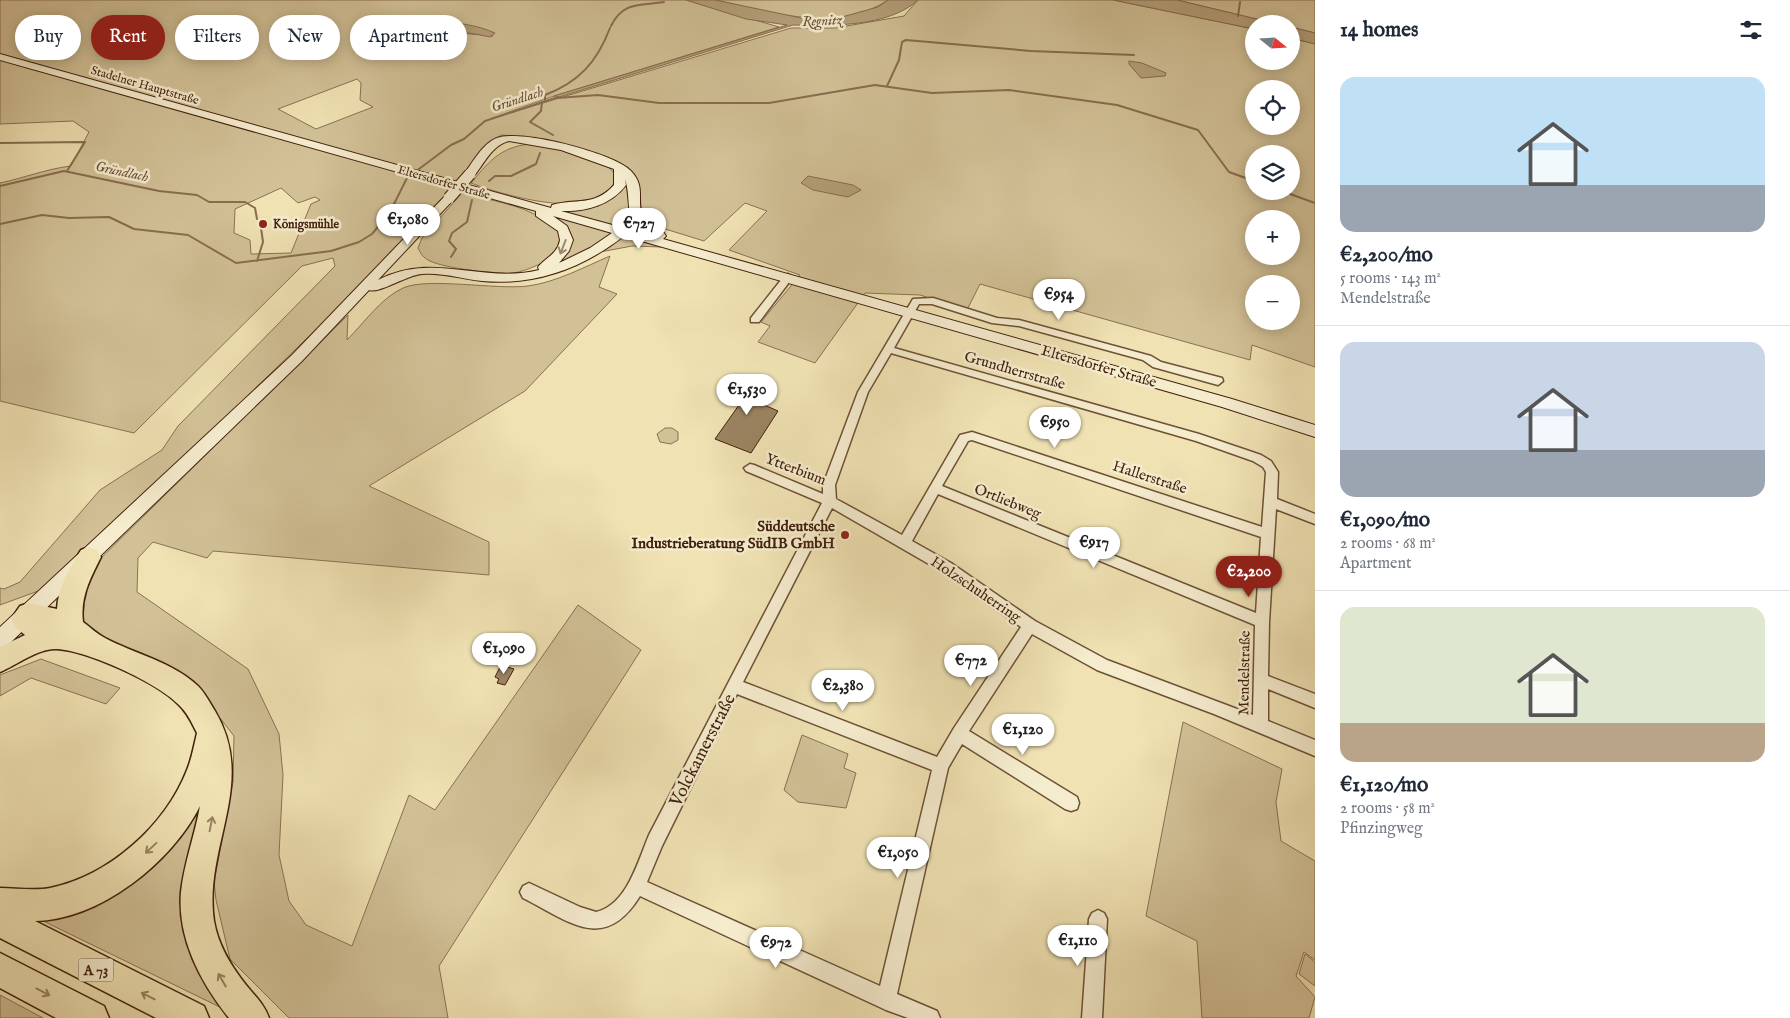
<!DOCTYPE html>
<html lang="en">
<head>
<meta charset="utf-8">
<style>
	body { margin:0; font-family:"IM FELL English",serif; background:#f2f2f3; color:#1f2937; height:100vh; display:flex; flex-direction:column; font-size:19px; white-space:nowrap }
	* { box-sizing:border-box; margin:0 }
	p { font-size:16px; color:#747a83 }
	.icon { flex:none; width:28px; height:28px; fill:none; stroke:currentColor; stroke-width:2; stroke-linecap:round; stroke-linejoin:round }
	.map { position:relative; flex:1; overflow:hidden }
	.drawer { display:flex; flex-direction:column; background:#fff; width:475px }
	.drawer>* { flex:none }
	.top-card { position:absolute; left:15px; top:15px; width:475px; height:45px; display:flex; gap:10px }
	.needle { width:32px; rotate:108deg }
	.controls { position:absolute; left:1245px; top:15px; display:grid; gap:10px }
	.controls a { display:grid; place-items:center; width:55px; height:55px; border-radius:50%; background:#fff; box-shadow:0 2px 12px #0003; font-size:25px }
	.price { position:absolute; translate:-50% -42px; padding:0 11px; border-radius:18px; background:#fff; color:#222; font-size:16px; line-height:32px; filter:drop-shadow(0 1px 2px #0008) }
	.price::after { content:''; position:absolute; left:50%; top:30px; width:15px; height:11px; margin-left:-8px; background:inherit; clip-path:polygon(0 0,100% 0,50% 100%) }
	.price.on { background:#8f2418; color:#fff }
	ul { padding:0; list-style:none }
	li { display:grid; align-content:center; gap:10px; height:265px; padding:0 25px }
	li+li { border-top:1px solid #e0e1e3 }
	li span { display:grid; place-items:center; height:155px; border-radius:15px; color:#555 }
	li>.icon { margin-inline-start:auto }
	span .icon { width:90px; height:90px; fill:#fffc; stroke-width:1 }
	li b { font-size:21px }
	h2 { display:flex; justify-content:space-between; align-items:center; height:60px; padding:0 25px; font-size:21px }
	.tag { padding:0 18px; border-radius:22px; background:#fff; box-shadow:0 2px 12px #0003; font-size:18px; line-height:45px }
	.tag.on { background:#8f2418; color:#fff }
	main { display:flex; flex:1; min-height:0 }
	.map>svg:first-child { display:block }
	.green { fill:#d2c197; stroke:#8a7152; fill-rule:evenodd }
	.water { fill:#b5a07b; stroke:#876d4f }
	.lines { fill:none; stroke-linecap:round; stroke-linejoin:round }
	.stream { stroke:#876d4f; stroke-width:2 }
	.building { fill:#9c8563; stroke:#42210d }
	.minor-casing { stroke:#6e5136; stroke-width:3 }
	.secondary-casing { stroke:#42210d; stroke-width:2 }
	.motorway-casing { stroke:#42210d; stroke-width:3 }
	.minor { fill:#f5ecce; fill-rule:evenodd }
	.secondary { fill:#f5ecce; fill-rule:evenodd }
	.motorway { fill:#f0e2b3; fill-rule:evenodd }
	.secondary-bridge-casing { stroke:#42210d; stroke-width:13; stroke-linecap:butt }
	.secondary-bridge { stroke:#f5ecce; stroke-width:11 }
	.oneway { stroke:#9c866e }
	.oneway2 { stroke:#998260 }
	.poi-dot { fill:#8f2418; stroke:#f5ecce; stroke-width:2 }
	.labels { text-anchor:middle; stroke-width:5; stroke-linejoin:round; paint-order:stroke }
	.far-street-label { font-size:12px; fill:#42210d; stroke:#f5ecce }
	.far-poi-label { font-size:12px; font-weight:bold; fill:#42210d; stroke:#f5ecce; text-anchor:start }
	.far-water-label { font-size:14px; font-style:italic; fill:#6a4d34; stroke:#f5ecce }
	.shield { fill:#f5ecce; stroke:#785e47; stroke-width:1 }
	.shield-label { font-size:14px; font-weight:bold; fill:#42210d }
	.street-label { font-size:15px; fill:#42210d; stroke:#f5ecce }
	.poi-label { font-size:15px; font-weight:bold; fill:#42210d; stroke:#f5ecce; text-anchor:end }
	.near-street-label { font-size:18px; fill:#42210d; stroke:#f5ecce }
</style>
</head>
<body>
<main>
<div class="map">
<svg width="1315" height="1018" viewBox="0 0 1315 1018">
	<rect width="100%" height="100%" fill="#f0e2b3"/>
	<filter id="stains"><feTurbulence type="fractalNoise" baseFrequency=".004" numOctaves="4"/><feColorMatrix values="0 0 0 0 .2 0 0 0 0 .09 0 0 0 0 .02 0 0 0 .5 -.17"/></filter>
	<radialGradient id="worn" r=".72"><stop offset=".6" stop-color="#630" stop-opacity="0"/><stop offset="1" stop-color="#630" stop-opacity=".3"/></radialGradient>
	<!-- green -->
	<path class="green" d="M 0,0 L 686,0 L 779,27 L 554,96 L 490,119 L 791,28 L 835,28 L 904,16 L 918,0 L 1113,0 L 1254,29 L 1254,61 L 1291,61 L 1291,38 L 1315,44 L 1315,367 L 1252,345 L 1250,360 L 980,284 L 967,310 L 920,295 L 865,293 L 815,363 L 758,342 L 770,326 L 761,322 L 800,275 L 729,250 L 767,211 L 745,203 L 704,241 L 662,228 L 640,215 C 638,203 639,183 633,174 C 618,151 529,137 502,135 L 494,139 L 443,197 L 334,312 L 170,471 L 41,590 L 0,605 L 0,588 L 4,589 L 20,582 L 100,490 L 162,450 L 178,426 L 335,266 L 333,258 L 302,266 L 134,433 L 0,401 L 0,183 C 24,178 46,169 71,166 L 89,132 L 73,121 L 0,124 ZM 420,28 L 493,36 L 461,33 L 374,35 ZM 357,79 L 361,83 L 360,100 L 373,107 L 316,129 L 278,109 ZM 1254,89 L 1291,89 L 1291,126 L 1254,126 ZM 1254,154 L 1291,154 L 1291,191 L 1254,191 ZM 281,188 L 298,203 L 315,197 L 320,200 L 311,204 L 291,253 L 251,254 L 250,240 L 234,233 L 235,209 ZM 1254,219 L 1291,219 L 1291,256 L 1254,256 ZM 1254,284 L 1291,284 L 1291,321 L 1254,321 Z
		M 715,0 L 888,0 C 836,34 771,12 715,0 Z
		M 1177,0 L 1315,0 L 1315,33 L 1291,27 L 1291,24 L 1277,24 Z
		M 530,144 C 553,148 603,153 615,175 C 613,228 498,194 471,183 C 487,164 499,147 530,144 Z
		M 624,177 L 626,177 C 634,217 622,218 664,240 L 557,210 L 595,205 Z
		M 462,193 C 488,200 520,204 543,219 C 548,223 560,230 562,237 C 566,256 528,271 513,273 C 498,275 444,268 430,261 C 423,258 421,254 418,248 L 422,238 Z
		M 551,215 L 614,232 L 605,242 L 557,265 L 570,248 Z
		M 625,237 L 661,247 L 632,246 L 600,252 L 617,239 Z
		M 610,256 L 599,287 L 617,294 L 525,391 L 369,486 L 489,542 L 489,575 L 213,551 L 207,558 L 153,542 L 138,558 L 137,592 L 248,669 L 279,734 L 283,775 L 279,855 L 289,901 L 306,925 L 352,946 L 409,795 L 435,810 L 578,605 L 641,650 L 439,966 L 448,1018 L 289,1018 L 230,959 L 216,900 L 214,882 L 233,782 L 234,736 L 195,686 L 90,633 L 72,611 L 91,568 L 348,315 L 347,340 C 364,323 381,298 403,288 C 427,277 496,290 528,286 C 557,282 584,267 610,256 Z
		M 665,428 L 672,428 L 678,432 L 678,440 L 671,444 L 660,442 L 657,434 Z
		M 41,659 L 120,688 L 106,704 L 31,678 L 0,696 L 0,675 Z
		M 1183,722 L 1282,769 L 1276,802 L 1281,841 L 1315,861 L 1315,960 L 1304,952 L 1296,976 L 1315,997 L 1309,1018 L 1202,1018 L 1197,941 L 1146,916 Z
		M 802,735 L 848,754 L 844,768 L 856,773 L 846,808 L 798,802 L 784,790 Z
		M 204,781 L 198,847 L 230,1012 L 37,918 L 69,908 Z
		M 1305,954 L 1315,962 L 1315,986 L 1299,974 Z
		M 0,995 L 43,1018 L 0,1018 Z"/>
	<!-- water -->
	<path class="water" d="M 686,0 L 715,0 L 806,19 L 842,17 L 878,7 L 888,0 L 918,0 C 889,27 831,26 793,25 L 556,98 L 554,96 L 787,25 L 746,19 Z
		M 1113,0 L 1177,0 L 1277,24 L 1254,24 L 1254,29 Z
		M 441,22 C 460,23 477,25 495,33 L 490,37 C 480,35 469,32 459,33 C 429,35 402,47 372,37 L 378,34 L 419,28 L 419,24 Z
		M 1291,27 L 1315,33 L 1315,44 L 1291,38 Z
		M 1129,61 L 1142,63 L 1166,73 L 1165,76 L 1141,78 L 1129,64 Z
		M 808,176 L 853,185 L 861,190 L 848,197 L 813,190 L 801,183 Z"/>
	<g class="lines">
		<!-- stream -->
		<path class="stream" d="M 1238,16 L 1240,2
			M 611,26 C 623,1 640,6 664,2
			M 887,86 L 899,60 L 902,42 L 906,40 L 1031,51 L 1134,55
			M 557,98 L 598,95 L 659,103 L 769,103 L 875,85 L 932,93 L 1009,90 L 1117,105 L 1198,130 L 1229,172 L 1254,181
			M 545,100 L 545,95 C 579,82 597,62 610,28
			M 542,102 L 541,111 L 530,122 L 553,135
			M 0,143 L 85,142 L 67,171
			M 489,181 L 495,176 L 511,176 L 536,164 L 540,153
			M 0,186 L 64,171 L 159,191 L 197,195 L 209,202 L 245,202 L 255,208 L 257,219
			M 1282,191 L 1315,203
			M 0,224 L 42,215 L 69,218 L 109,217 L 134,229 L 188,235 L 236,263 L 331,251 L 359,242 L 372,234 L 390,212 L 407,178 L 451,145 L 464,139 L 485,121 L 558,97
			M 451,257 L 456,249 L 449,241 L 452,233 L 467,222 L 472,200
			M 257,261 L 263,242 L 261,228"/>
	</g>
	<!-- building -->
	<path class="building" d="M 741,378 L 772,389 L 762,404 L 778,411 L 751,453 L 715,439 L 739,405 L 726,400 Z
		M 501,665 L 514,669 L 505,685 L 497,683 L 499,679 L 495,677 Z"/>
	<g class="lines">
		<defs>
			<path id="minor" d="M 788,274 L 793,277 L 759,322 L 751,322 L 751,318 L 785,275 Z
				M 933,298 L 997,318 L 1019,320 L 1151,356 L 1161,362 L 1222,378 L 1223,381 L 1218,385 L 1153,367 L 1143,360 L 1019,326 L 992,323 L 932,304 L 919,304 L 894,348 L 1199,434 L 1261,455 L 1271,461 L 1278,472 L 1277,499 L 1315,514 L 1315,524 L 1276,509 L 1269,622 L 1268,676 L 1315,694 L 1315,708 L 1268,689 L 1268,721 L 1315,740 L 1315,756 L 1214,714 L 1097,670 L 1032,634 L 969,731 L 1077,797 L 1079,803 L 1077,809 L 1071,811 L 1065,809 L 962,744 L 948,768 L 897,994 L 937,1011 L 940,1018 L 908,1018 L 886,1010 L 640,896 C 604,954 569,921 523,898 L 520,892 L 523,886 L 529,883 L 580,907 L 596,912 C 627,905 638,861 649,835 L 822,503 L 746,471 L 744,468 L 750,464 L 754,465 L 823,494 L 823,485 L 858,392 L 913,299 ZM 891,353 L 1196,441 L 1253,461 L 1263,467 L 1266,472 L 1262,527 L 972,432 L 960,435 L 902,535 L 836,499 L 835,485 L 868,392 ZM 972,440 L 1261,537 L 1256,613 L 942,486 L 968,441 ZM 938,494 L 1255,625 L 1253,715 L 1107,660 L 1035,621 L 951,563 L 912,541 ZM 832,508 L 941,571 L 1021,627 L 954,728 L 937,757 L 743,682 ZM 737,694 L 932,770 L 880,986 L 647,882 L 662,846 Z
				M 1098,910 L 1104,913 L 1107,919 L 1102,1018 L 1082,1018 L 1089,919 L 1092,913 Z"/>
			<path id="secondary" d="M 0,54 L 551,208 L 552,205 C 576,198 594,207 614,185 L 614,169 L 561,150 L 509,141 C 492,145 484,164 474,176 L 470,177 L 464,174 C 473,162 483,143 497,138 C 520,129 614,153 631,171 C 653,194 622,212 664,233 L 666,236 L 663,239 L 1232,399 L 1315,425 L 1315,437 L 1222,407 L 624,236 C 583,268 535,286 482,281 C 462,279 442,272 422,274 C 407,275 379,294 369,290 L 302,361 L 7,646 L 0,649 L 0,627 L 292,355 L 445,196 L 453,196 L 455,198 L 378,280 C 433,251 482,284 539,270 L 538,267 C 546,257 557,255 560,240 L 558,231 L 536,216 L 536,211 L 0,60 ZM 625,179 C 633,204 621,219 649,235 L 561,211 C 586,212 611,205 626,185 ZM 553,216 L 612,233 L 590,248 L 559,263 L 569,251 L 573,240 L 567,226 Z"/>
			<path id="motorway" d="M 89,547 L 97,550 L 101,557 C 90,579 80,597 83,622 C 90,627 97,634 105,638 C 135,654 173,662 198,686 C 205,693 210,703 215,711 C 258,783 203,847 214,921 C 218,945 231,966 246,985 C 255,996 264,1004 269,1018 L 229,1018 C 201,983 177,938 181,892 C 184,863 195,835 200,806 C 172,862 100,920 35,921 L 204,1006 L 209,1018 L 156,1018 L 0,938 L 0,888 C 16,888 34,891 50,888 C 109,876 165,826 187,770 C 192,758 194,745 197,733 C 192,723 187,712 178,704 C 156,682 88,651 57,649 C 38,648 17,665 0,672 L 0,647 L 25,635 L 15,627 L 11,619 L 20,606 L 29,603 L 57,609 C 58,587 70,568 81,550 Z
				M 0,953 L 104,1006 L 109,1018 L 56,1018 L 0,988 Z"/>
		</defs>
		<!-- minor casing -->
		<use href="#minor" class="minor-casing"/>
		<!-- secondary casing -->
		<use href="#secondary" class="secondary-casing"/>
		<!-- motorway casing -->
		<use href="#motorway" class="motorway-casing"/>
		<!-- minor -->
		<use href="#minor" class="minor"/>
		<!-- secondary -->
		<use href="#secondary" class="secondary"/>
		<!-- motorway -->
		<use href="#motorway" class="motorway"/>
		<defs>
			<path id="secondary-bridge" d="M 449,198 L 470,174"/>
		</defs>
		<!-- secondary-bridge casing -->
		<use href="#secondary-bridge" class="secondary-bridge-casing"/>
		<!-- secondary-bridge -->
		<use href="#secondary-bridge" class="secondary-bridge"/>
	</g>
	<!-- one-way arrows -->
	<defs><path id="oneway-shaft" d="M-6 0H5M1.5-3L5.5 0L1.5 3" fill="none" stroke-width="1.6" stroke-linecap="round" stroke-linejoin="round" transform="scale(1.25)"/></defs>
	<use class="oneway" href="#oneway-shaft" transform="translate(563 247) rotate(111)"/>
	<g class="oneway2">
		<use href="#oneway-shaft" transform="translate(211 824) rotate(-79)"/>
		<use href="#oneway-shaft" transform="translate(151 848) rotate(137)"/>
		<use href="#oneway-shaft" transform="translate(222 980) rotate(-120)"/>
		<use href="#oneway-shaft" transform="translate(43 992) rotate(28)"/>
		<use href="#oneway-shaft" transform="translate(148 996) rotate(-153)"/>
	</g>
	<!-- markers -->
	<g class="poi-dot">
		<circle cx="263" cy="224" r="5"/>
		<circle cx="845" cy="535" r="5"/>
	</g>
	<g class="labels">
		<!-- far-street labels -->
		<g class="far-street-label">
			<text transform="translate(145 85) rotate(16)" y="4">Stadelner Hauptstraße</text>
			<text transform="translate(444 182) rotate(16)" y="4">Eltersdorfer Straße</text>
		</g>
		<!-- far-poi labels -->
		<g class="far-poi-label">
			<text x="273" y="228">Königsmühle</text>
		</g>
		<!-- far-water labels -->
		<g class="far-water-label">
			<text transform="translate(822 20) rotate(-3)" y="5">Regnitz</text>
			<text transform="translate(517 99) rotate(-18)" y="5">Gründlach</text>
			<text transform="translate(122 171) rotate(12)" y="5">Gründlach</text>
		</g>
		<!-- shield labels -->
		<rect class="shield" x="78.5" y="958.5" width="35" height="23" rx="4"/>
		<g class="shield-label">
			<text x="96" y="975">A 73</text>
		</g>
		<!-- street labels -->
		<g class="street-label">
			<text transform="translate(1099 366) rotate(16)" y="5">Eltersdorfer Straße</text>
			<text transform="translate(1015 370) rotate(16)" y="5">Grundherrstraße</text>
			<text transform="translate(796 469) rotate(21)" y="5">Ytterbium</text>
			<text transform="translate(1150 477) rotate(18)" y="5">Hallerstraße</text>
			<text transform="translate(1008 501) rotate(22)" y="5">Ortliebweg</text>
			<text transform="translate(976 589) rotate(34)" y="5">Holzschuherring</text>
			<text transform="translate(1244 673) rotate(-89)" y="5">Mendelstraße</text>
		</g>
		<!-- poi labels -->
		<g class="poi-label">
			<text x="835" y="531">Süddeutsche<tspan x="835" dy="17">Industrieberatung SüdIB GmbH</tspan></text>
		</g>
		<!-- near-street labels -->
		<g class="near-street-label">
			<text transform="translate(702 750) rotate(-63)" y="6">Volckamerstraße</text>
		</g>
	</g>
	<rect width="100%" height="100%" filter="url(#stains)"/>
	<rect width="100%" height="100%" fill="url(#worn)"/>
</svg>
<div class="controls">
<a><svg class="needle" viewBox="-14 -14 28 28"><path d="M0-13l5 13h-10z" fill="#e53935"/><path d="M0 13l5-13h-10z" fill="#747a83"/></svg></a>
<a><svg class="icon" aria-label="locate" viewBox="0 0 24 24"><circle cx="12" cy="12" r="6"/><path d="M12 2v4M12 18v4M2 12h4M18 12h4"/></svg></a>
<a><svg class="icon" aria-label="layers" viewBox="0 0 24 24"><path d="M12 4l9 5-9 5-9-5zM3 14l9 5 9-5"/></svg></a>
<a>+</a>
<a>−</a>
</div>
<b class="price" style="left:408px;top:246px">€1,080</b>
<b class="price" style="left:639px;top:250px">€727</b>
<b class="price" style="left:1059px;top:321px">€954</b>
<b class="price" style="left:747px;top:416px">€1,530</b>
<b class="price" style="left:1055px;top:449px">€950</b>
<b class="price" style="left:1094px;top:569px">€917</b>
<b class="price on" style="left:1249px;top:598px">€2,200</b>
<b class="price" style="left:504px;top:675px">€1,090</b>
<b class="price" style="left:971px;top:687px">€772</b>
<b class="price" style="left:843px;top:712px">€2,380</b>
<b class="price" style="left:1023px;top:756px">€1,120</b>
<b class="price" style="left:898px;top:879px">€1,050</b>
<b class="price" style="left:1078px;top:967px">€1,110</b>
<b class="price" style="left:776px;top:969px">€972</b>
<div class="top-card">
<a class="tag">Buy</a>
<a class="tag on">Rent</a>
<a class="tag">Filters</a>
<a class="tag">New</a>
<a class="tag">Apartment</a>
</div>
</div>
<section class="drawer">
<h2>14 homes<svg class="icon" aria-label="filters" viewBox="0 0 24 24"><path d="M4 7h16M4 17h16"/><circle cx="9" cy="7" r="2"/><circle cx="15" cy="17" r="2"/></svg></h2>
<ul>
<li><span style="background:linear-gradient(#bfe0f5 70%,#9aa5b1 0)"><svg class="icon" aria-label="home" viewBox="0 0 24 24"><path d="M3 11l9-7 9 7M6 9v11h12V9"/></svg></span><div><b>€2,200/mo</b><p>5 rooms · 143 m²</p><p>Mendelstraße</p></div></li>
<li><span style="background:linear-gradient(#c9d6e8 70%,#9aa5b1 0)"><svg class="icon" aria-label="home" viewBox="0 0 24 24"><path d="M3 11l9-7 9 7M6 9v11h12V9"/></svg></span><div><b>€1,090/mo</b><p>2 rooms · 68 m²</p><p>Apartment</p></div></li>
<li><span style="background:linear-gradient(#dfe7d0 75%,#b9a48a 0)"><svg class="icon" aria-label="home" viewBox="0 0 24 24"><path d="M3 11l9-7 9 7M6 9v11h12V9"/></svg></span><div><b>€1,120/mo</b><p>2 rooms · 58 m²</p><p>Pfinzingweg</p></div></li>
</ul>
</section>
</main>
</body>
</html>
